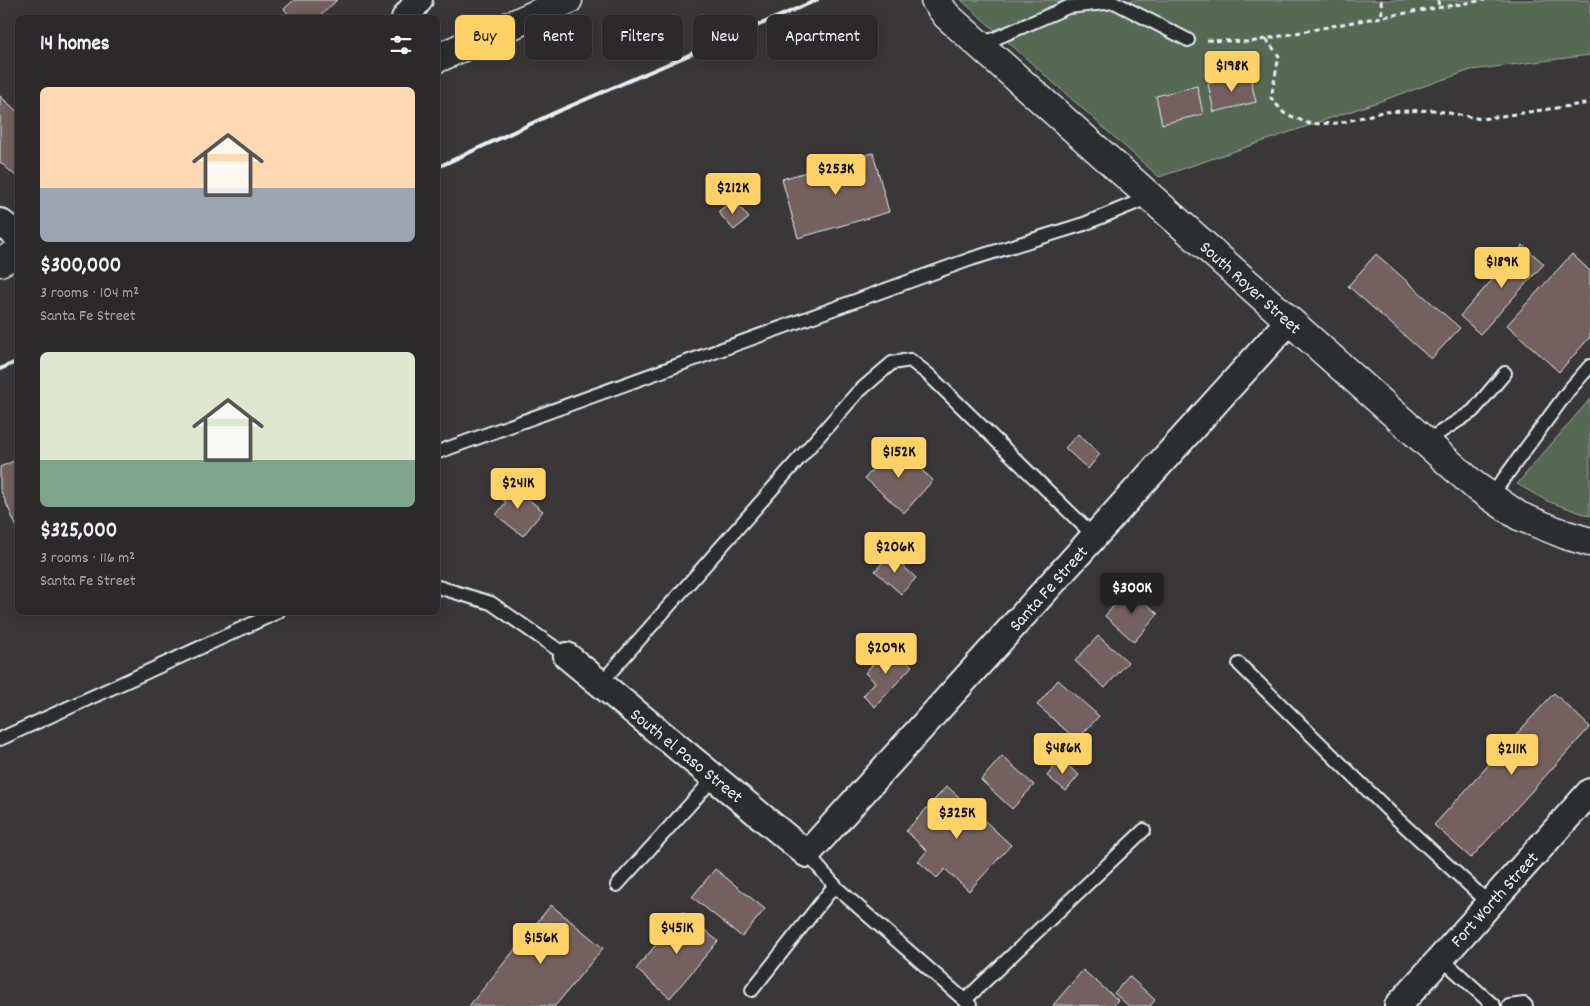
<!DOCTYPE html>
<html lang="en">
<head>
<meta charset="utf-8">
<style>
	body { margin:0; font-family:Dekko,sans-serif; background:#333132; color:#f1f3f6; height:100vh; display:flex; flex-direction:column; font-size:19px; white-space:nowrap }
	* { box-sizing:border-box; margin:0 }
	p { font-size:16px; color:#a6a6a8 }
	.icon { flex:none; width:28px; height:28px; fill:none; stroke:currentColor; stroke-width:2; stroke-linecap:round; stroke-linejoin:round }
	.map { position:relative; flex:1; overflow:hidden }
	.details { position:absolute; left:15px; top:15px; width:425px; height:600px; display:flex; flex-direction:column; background:#2b292a; border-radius:8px; box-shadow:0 2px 12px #0003,0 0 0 1px #474547 }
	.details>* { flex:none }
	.banner { position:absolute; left:455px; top:15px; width:475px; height:45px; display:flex; gap:10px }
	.price { position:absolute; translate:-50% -42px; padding:0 11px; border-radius:5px; background:#ffd166; color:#111; font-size:16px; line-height:32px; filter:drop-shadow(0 1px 2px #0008) }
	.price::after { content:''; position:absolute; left:50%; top:30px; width:15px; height:11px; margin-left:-8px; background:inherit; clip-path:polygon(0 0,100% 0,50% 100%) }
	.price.on { background:#222; color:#fff }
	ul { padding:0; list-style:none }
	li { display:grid; align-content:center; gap:10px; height:265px; padding:0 25px }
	li span { display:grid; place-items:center; height:155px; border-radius:8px; color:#555 }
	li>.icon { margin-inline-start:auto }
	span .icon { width:90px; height:90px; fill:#fffc; stroke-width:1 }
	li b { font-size:21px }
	h2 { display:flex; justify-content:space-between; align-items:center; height:60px; padding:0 25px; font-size:21px }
	.tag { padding:0 18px; border-radius:8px; background:#2b292a; box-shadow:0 2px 12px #0003,0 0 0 1px #474547; font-size:18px; line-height:45px }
	.tag.on { background:#ffd166; color:#111 }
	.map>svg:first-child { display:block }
	.green { fill:#566953; stroke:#9fada6 }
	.building { fill:#73605e; stroke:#e8f1f8 }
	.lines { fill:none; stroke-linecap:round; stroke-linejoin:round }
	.service-casing { stroke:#e8f1f8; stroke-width:16 }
	.minor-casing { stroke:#e8f1f8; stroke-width:30 }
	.tertiary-casing { stroke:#e8f1f8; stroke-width:31 }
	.path { stroke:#e8f1f8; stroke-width:3; stroke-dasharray:5 4; stroke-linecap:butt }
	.service { stroke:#2a2d2e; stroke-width:12 }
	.minor { stroke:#2a2d2e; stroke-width:26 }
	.tertiary { stroke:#2a2d2e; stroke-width:28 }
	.rail { stroke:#e8f1f8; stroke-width:4 }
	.labels { text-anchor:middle; stroke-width:4; stroke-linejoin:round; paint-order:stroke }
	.street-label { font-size:18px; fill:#e8f1f8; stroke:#2a2d2e }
</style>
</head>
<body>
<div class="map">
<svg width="1590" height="1006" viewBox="0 0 1590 1006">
	<rect width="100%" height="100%" fill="#393738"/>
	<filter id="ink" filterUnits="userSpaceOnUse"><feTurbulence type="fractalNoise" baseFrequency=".02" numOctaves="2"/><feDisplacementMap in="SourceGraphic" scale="10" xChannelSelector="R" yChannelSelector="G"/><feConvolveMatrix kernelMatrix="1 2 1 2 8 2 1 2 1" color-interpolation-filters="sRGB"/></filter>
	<g filter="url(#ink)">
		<!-- green -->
		<path class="green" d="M 961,0 L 1590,0 L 1590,55 L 1471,70 L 1159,177 Z
			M 1590,399 L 1590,516 L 1547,501 L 1517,484 Z"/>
		<!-- building -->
		<path class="building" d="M 294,0 L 337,0 L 318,18 L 292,18 L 284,9 Z
			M 1249,73 L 1256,102 L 1214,112 L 1208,84 Z
			M 1197,86 L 1203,114 L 1162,124 L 1156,96 Z
			M 0,96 L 18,112 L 18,178 L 0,162 Z
			M 873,153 L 889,212 L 798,238 L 782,179 Z
			M 733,199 L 749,218 L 734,230 L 718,212 Z
			M 1523,245 L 1544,264 L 1480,334 L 1460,316 Z
			M 1376,254 L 1460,328 L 1431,359 L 1348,286 Z
			M 1572,254 L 1590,271 L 1590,337 L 1559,372 L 1507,325 Z
			M 1078,434 L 1100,454 L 1088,469 L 1065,448 Z
			M 894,446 L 933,480 L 904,513 L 865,478 Z
			M 18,459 L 18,530 L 0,489 L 0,467 Z
			M 508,483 L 543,511 L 523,536 L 496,515 L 506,502 L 498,496 Z
			M 890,554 L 916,578 L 901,594 L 875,571 Z
			M 1129,588 L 1158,614 L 1134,642 L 1105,616 Z
			M 1098,636 L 1128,662 L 1105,688 L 1075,661 Z
			M 889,646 L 912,666 L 875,707 L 863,696 L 875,682 L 865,673 Z
			M 1058,680 L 1099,716 L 1077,740 L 1037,705 Z
			M 1554,693 L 1590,727 L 1471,858 L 1434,825 Z
			M 1002,756 L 1034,785 L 1012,809 L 981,780 Z
			M 1060,759 L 1079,775 L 1066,791 L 1047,776 Z
			M 947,786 L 1011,845 L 969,891 L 945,869 L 937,878 L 918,861 L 927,851 L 906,831 Z
			M 715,869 L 765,909 L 742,937 L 692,897 Z
			M 551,905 L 603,948 L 555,1006 L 469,1006 Z
			M 683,912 L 718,941 L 670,998 L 636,969 Z
			M 1083,970 L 1118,1000 L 1113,1006 L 1053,1005 Z
			M 1129,976 L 1155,1000 L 1150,1006 L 1129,1006 L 1114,993 Z"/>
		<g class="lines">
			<defs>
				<path id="service" d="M 980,45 L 1068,7 L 1114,2 L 1188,40
					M 1425,442 L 1473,411 L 1505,373
					M 438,452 L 971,259 L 1084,224 L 1150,197
					M 1491,496 L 1569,390 L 1590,366
					M 438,587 L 491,603 L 567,656
					M 1239,664 L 1395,817 L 1490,904
					M 600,684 L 857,393 L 892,363 L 910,360 L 929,375 L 1094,536
					M 0,739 L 278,612
					M 807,854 L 838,889 L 970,1005
					M 617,885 L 714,778
					M 1441,958 L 1494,1006
					M 752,990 L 835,885
					M 965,1000 L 1144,830
					M 1509,1006 L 1524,1004 L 1526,1006"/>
				<path id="minor" d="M 405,18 L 419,0
					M 0,222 L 18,236
					M 567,656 L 807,854 L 1289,321
					M 1398,1006 L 1590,792"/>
				<path id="tertiary" d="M 935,0 L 947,16 L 1474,485 L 1519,516 L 1566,535 L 1590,542
					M 438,58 L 568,0
					M 0,262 L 18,253"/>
			</defs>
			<!-- service casing -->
			<use href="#service" class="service-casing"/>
			<!-- minor casing -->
			<use href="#minor" class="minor-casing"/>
			<!-- tertiary casing -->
			<use href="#tertiary" class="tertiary-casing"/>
			<!-- path -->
			<path class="path" d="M 1381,0 L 1382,17
				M 1438,0 L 1439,7
				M 1266,39 L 1279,56 L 1271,98 L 1284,113 L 1310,124 L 1340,123 L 1382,112 L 1433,110 L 1481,119 L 1590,103
				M 1207,40 L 1250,42 L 1358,21 L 1485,0"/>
			<!-- service -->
			<use href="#service" class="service"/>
			<!-- minor -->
			<use href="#minor" class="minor"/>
			<!-- tertiary -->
			<use href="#tertiary" class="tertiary"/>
			<!-- rail -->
			<path class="rail" d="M 438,167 L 554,113 L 817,0
				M 0,369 L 18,361"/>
		</g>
	</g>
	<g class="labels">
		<!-- street labels -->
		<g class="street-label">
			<text transform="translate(1251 287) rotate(42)" y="6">South Royer Street</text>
			<text transform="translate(1048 588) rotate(-48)" y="6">Santa Fe Street</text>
			<text transform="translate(687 755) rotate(39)" y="6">South el Paso Street</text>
			<text transform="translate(1494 899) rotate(-48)" y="6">Fort Worth Street</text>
		</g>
	</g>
</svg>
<b class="price" style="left:1232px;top:93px">$198K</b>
<b class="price" style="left:836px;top:196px">$253K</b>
<b class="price" style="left:733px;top:215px">$212K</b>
<b class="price" style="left:1502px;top:289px">$189K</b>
<b class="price" style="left:899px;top:479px">$152K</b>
<b class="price" style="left:518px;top:510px">$241K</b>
<b class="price" style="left:895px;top:574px">$206K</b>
<b class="price on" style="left:1132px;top:615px">$300K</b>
<b class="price" style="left:886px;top:675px">$209K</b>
<b class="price" style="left:1063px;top:775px">$486K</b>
<b class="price" style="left:1512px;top:776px">$211K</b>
<b class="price" style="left:957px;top:840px">$325K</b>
<b class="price" style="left:677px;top:955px">$451K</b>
<b class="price" style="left:541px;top:965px">$156K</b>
<div class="banner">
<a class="tag on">Buy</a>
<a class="tag">Rent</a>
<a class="tag">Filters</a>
<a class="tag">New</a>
<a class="tag">Apartment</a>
</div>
<section class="details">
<h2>14 homes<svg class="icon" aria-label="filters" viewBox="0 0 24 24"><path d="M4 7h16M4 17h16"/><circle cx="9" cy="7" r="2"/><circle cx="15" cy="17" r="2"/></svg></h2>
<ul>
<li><span style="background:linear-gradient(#ffd9b3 65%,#9aa5b1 0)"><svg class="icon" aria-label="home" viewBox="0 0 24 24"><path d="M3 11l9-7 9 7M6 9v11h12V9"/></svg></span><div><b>$300,000</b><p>3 rooms · 104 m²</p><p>Santa Fe Street</p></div></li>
<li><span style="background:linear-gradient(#dfe7d0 70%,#7fa58c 0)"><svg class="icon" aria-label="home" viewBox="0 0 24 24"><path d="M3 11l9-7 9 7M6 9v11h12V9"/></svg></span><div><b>$325,000</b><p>3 rooms · 116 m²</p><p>Santa Fe Street</p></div></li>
</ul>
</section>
</div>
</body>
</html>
